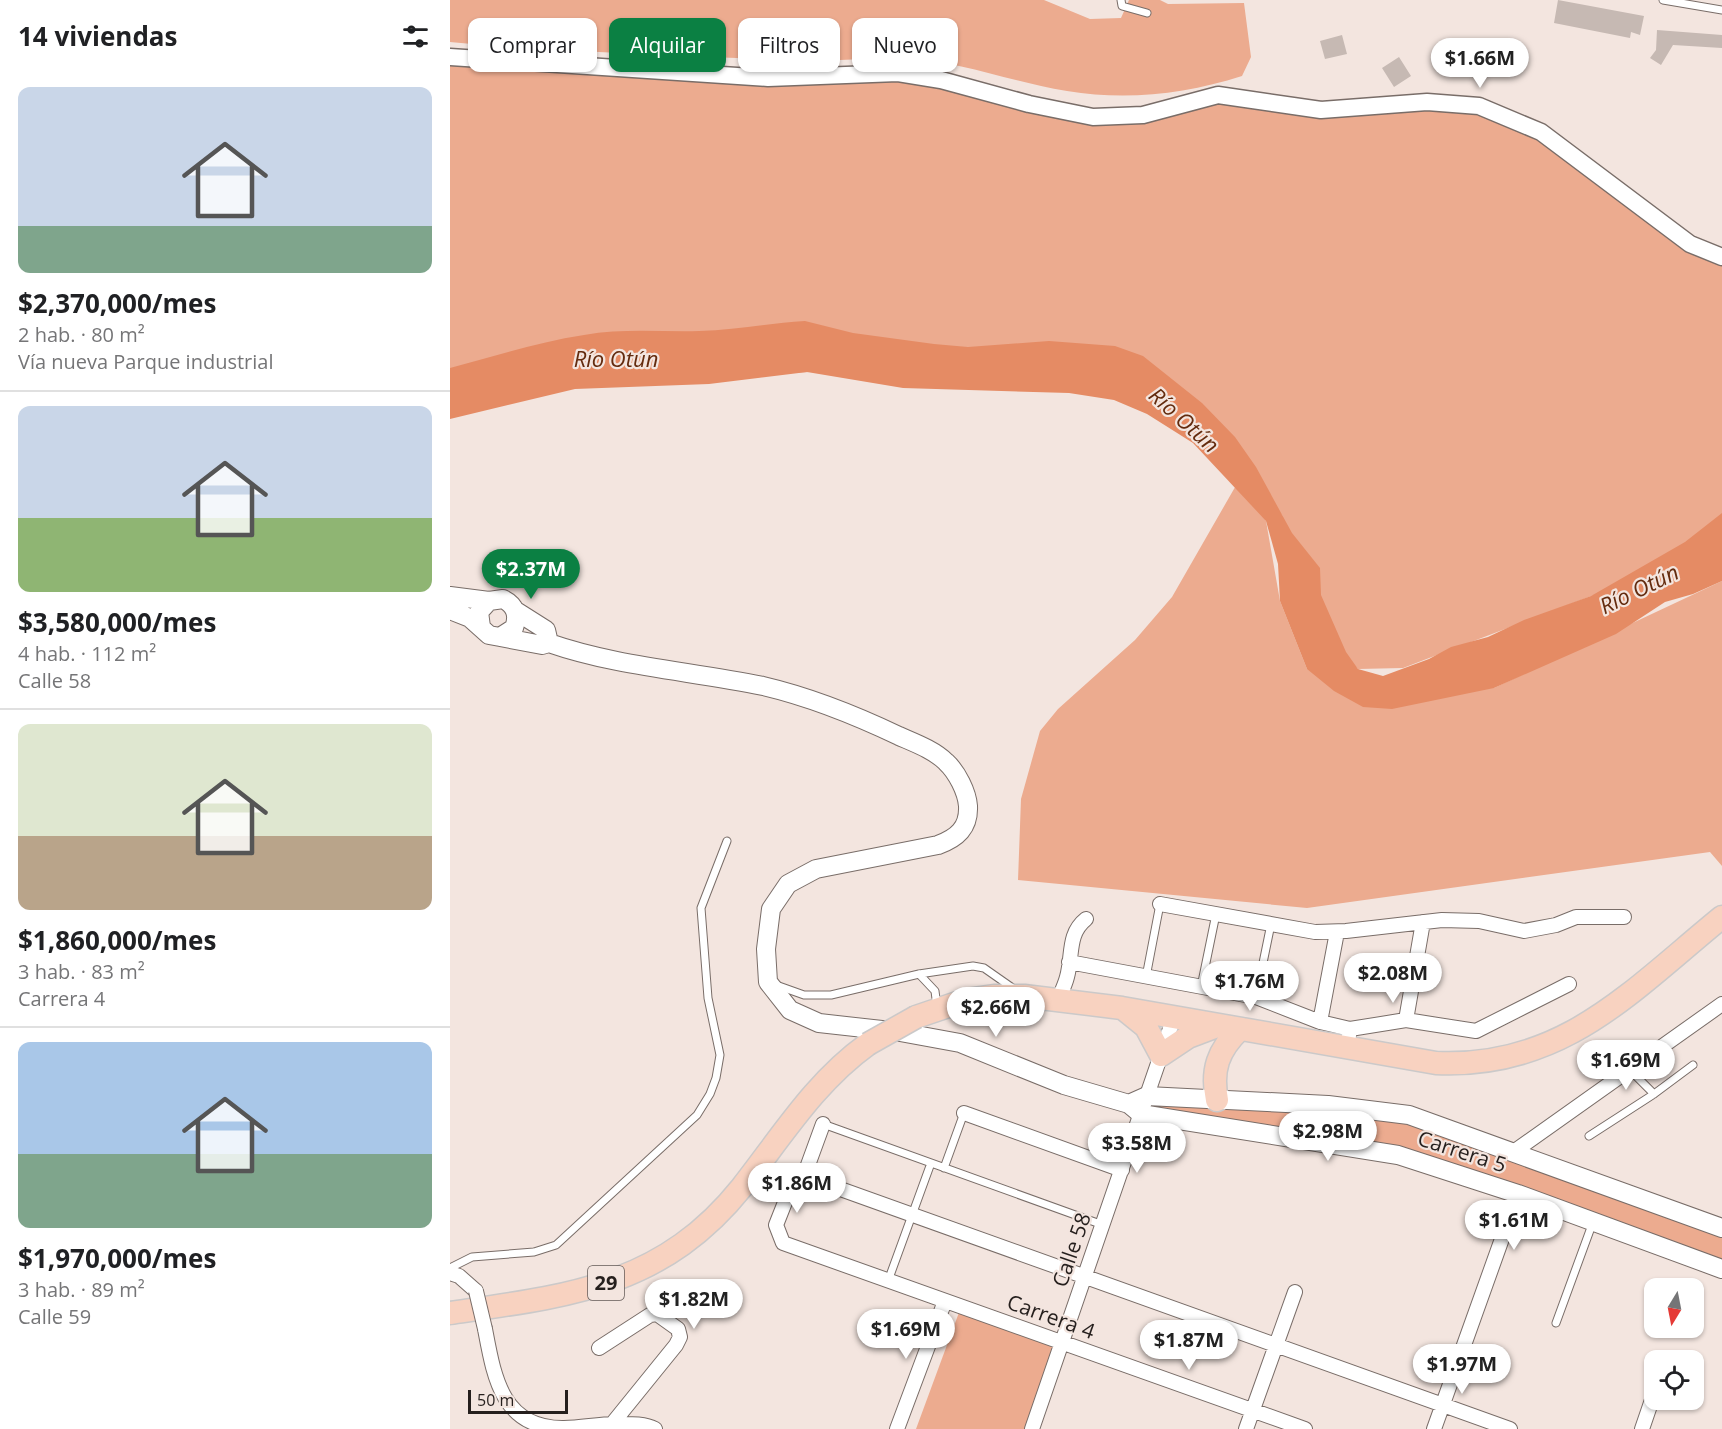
<!DOCTYPE html>
<html lang="es">
<head>
<meta charset="utf-8">
<style>
	body { margin:0; font-family:"Open Sans",sans-serif; background:#f6f6f6; color:#202124; height:100vh; display:flex; flex-direction:column; font-size:22px; white-space:nowrap }
	* { box-sizing:border-box; margin:0 }
	p { font-size:20px; color:#757577 }
	.icon { flex:none; width:33px; height:33px; fill:none; stroke:currentColor; stroke-width:2; stroke-linecap:round; stroke-linejoin:round }
	.map { position:relative; flex:1; overflow:hidden }
	.drawer { display:flex; flex-direction:column; background:#fff; width:450px }
	.drawer>* { flex:none }
	.top-card { position:absolute; left:18px; top:18px; width:570px; height:54px; display:flex; gap:12px }
	.needle { width:39px; rotate:190deg }
	.controls { position:absolute; left:1194px; top:1278px; display:grid; gap:12px }
	.controls a { display:grid; place-items:center; width:60px; height:60px; border-radius:12px; background:#fff; box-shadow:0 2px 4px #0004; font-size:30px }
	.scale { position:absolute; left:18px; bottom:15px; width:100px; box-sizing:border-box; padding-left:6px; border:3px solid #251f1d; border-top:0; font-size:16px; line-height:21px; white-space:nowrap; color:#251f1d; -webkit-text-stroke:4px #f3e5df; paint-order:stroke }
	.price { position:absolute; translate:-50% -51px; padding:0 14px; border-radius:21px; background:#fff; color:#222; font-size:20px; line-height:39px; filter:drop-shadow(0 2px 3px #0008) }
	.price::after { content:''; position:absolute; left:50%; top:36px; width:18px; height:14px; margin-left:-9px; background:inherit; clip-path:polygon(0 0,100% 0,50% 100%) }
	.price.active { background:#0b8043; color:#fff }
	ul { padding:0; list-style:none }
	li { display:grid; align-content:center; gap:12px; height:318px; padding:0 18px }
	li+li { border-top:2px solid #e0e0e0 }
	li span { display:grid; place-items:center; height:186px; border-radius:12px; color:#555 }
	li>.icon { margin-inline-start:auto }
	span .icon { width:108px; height:108px; fill:#fffc; stroke-width:1 }
	li b { font-size:26px }
	h2 { display:flex; justify-content:space-between; align-items:center; height:72px; padding:0 18px; font-size:26px }
	.chip { padding:0 21px; border-radius:12px; background:#fff; box-shadow:0 2px 4px #0004; font-size:21px; line-height:54px }
	.chip.active { background:#0b8043; color:#fff }
	main { display:flex; flex:1; min-height:0 }
	.map>svg:first-child { display:block }
	.green { fill:#ecab8f }
	.water { fill:#e58b64 }
	.building { fill:#c6b9b3 }
	.lines { fill:none; stroke-linecap:round; stroke-linejoin:round }
	.service-casing { stroke:#796d68; stroke-width:9 }
	.minor-casing { stroke:#796d68; stroke-width:16 }
	.tertiary-casing { stroke:#796d68; stroke-width:19 }
	.secondary-casing { stroke:#796d68; stroke-width:20 }
	.trunk-casing { stroke:#cbc9c9; stroke-width:25 }
	.service { stroke:#fff; stroke-width:7 }
	.minor { stroke:#fff; stroke-width:14 }
	.tertiary { stroke:#fff; stroke-width:16 }
	.secondary { stroke:#fff; stroke-width:18 }
	.trunk { stroke:#f8d2c0; stroke-width:22 }
	.minor-bridge-casing { stroke:#796d68; stroke-width:16; stroke-linecap:butt }
	.trunk-bridge-casing { stroke:#cbc9c9; stroke-width:25; stroke-linecap:butt }
	.minor-bridge { stroke:#fff; stroke-width:14 }
	.trunk-bridge { stroke:#f8d2c0; stroke-width:22 }
	.labels { text-anchor:middle; stroke-width:4.5; stroke-linejoin:round; paint-order:stroke }
	.shield { fill:#f3e5df; stroke:#635a57; stroke-width:1.5 }
	.shield-label { font-size:20px; font-weight:bold; fill:#251f1d }
	.street-label { font-size:21px; fill:#251f1d; stroke:#f3e5df }
	.water-label { font-size:22px; font-style:italic; fill:#642b0e; stroke:#f3e5df }
</style>
</head>
<body>
<main>
<section class="drawer">
<h2>14 viviendas<svg class="icon" aria-label="filters" viewBox="0 0 24 24"><path d="M4 7h16M4 17h16"/><circle cx="9" cy="7" r="2"/><circle cx="15" cy="17" r="2"/></svg></h2>
<ul>
<li><span style="background:linear-gradient(#c9d6e8 75%,#7fa58c 0)"><svg class="icon" aria-label="home" viewBox="0 0 24 24"><path d="M3 11l9-7 9 7M6 9v11h12V9"/></svg></span><div><b>$2,370,000/mes</b><p>2 hab. · 80 m²</p><p>Vía nueva Parque industrial</p></div></li>
<li><span style="background:linear-gradient(#c9d6e8 60%,#8fb573 0)"><svg class="icon" aria-label="home" viewBox="0 0 24 24"><path d="M3 11l9-7 9 7M6 9v11h12V9"/></svg></span><div><b>$3,580,000/mes</b><p>4 hab. · 112 m²</p><p>Calle 58</p></div></li>
<li><span style="background:linear-gradient(#dfe7d0 60%,#b9a48a 0)"><svg class="icon" aria-label="home" viewBox="0 0 24 24"><path d="M3 11l9-7 9 7M6 9v11h12V9"/></svg></span><div><b>$1,860,000/mes</b><p>3 hab. · 83 m²</p><p>Carrera 4</p></div></li>
<li><span style="background:linear-gradient(#a9c7e8 60%,#7fa58c 0)"><svg class="icon" aria-label="home" viewBox="0 0 24 24"><path d="M3 11l9-7 9 7M6 9v11h12V9"/></svg></span><div><b>$1,970,000/mes</b><p>3 hab. · 89 m²</p><p>Calle 59</p></div></li>
</ul>
</section>
<div class="map">
<svg width="1272" height="1429" viewBox="0 0 1272 1429">
	<rect width="100%" height="100%" fill="#f3e5df"/>
	<!-- green -->
	<path class="green" d="M 0,0 L 594,0 L 640,19 L 671,18 L 679,0 L 710,0 L 718,4 L 794,3 L 801,57 L 792,76 C 735,94 677,101 617,91 C 559,82 510,60 449,58 C 429,57 409,60 390,60 C 310,60 229,56 149,52 C 99,49 50,47 0,42 Z
		M 0,57 L 448,73 L 641,116 L 744,101 L 855,107 L 1010,105 L 1125,156 L 1220,229 L 1272,255 L 1272,546 L 953,668 L 908,669 L 863,621 L 832,515 L 703,367 L 496,364 L 0,393 Z
		M 792,475 L 816,521 L 830,601 L 857,669 L 1044,688 L 1272,581 L 1272,866 L 1260,852 L 857,908 L 568,880 L 571,799 L 590,731 L 608,709 L 685,640 L 722,597 Z
		M 697,1096 L 959,1115 L 1272,1228 L 1272,1269 L 948,1155 L 691,1114 Z
		M 511,1307 L 612,1343 L 582,1429 L 466,1429 Z"/>
	<!-- water -->
	<path class="water" d="M 355,321 L 403,333 L 484,344 L 518,347 L 599,341 L 665,346 L 693,356 L 752,403 L 785,437 L 806,467 L 842,533 L 870,568 L 871,595 L 896,652 L 908,669 L 933,676 L 979,659 L 1001,647 L 1038,637 L 1074,620 L 1141,596 L 1235,542 L 1272,513 L 1272,581 L 1243,594 L 1215,602 L 1166,634 L 1044,688 L 942,709 L 913,707 L 884,691 L 857,669 L 830,601 L 828,564 L 816,521 L 743,443 L 697,414 L 664,400 L 619,393 L 453,388 L 357,372 L 259,384 L 125,389 L 0,419 L 0,368 C 45,356 88,342 134,335 C 172,328 211,332 249,331 C 285,330 319,323 355,321 Z"/>
	<!-- building -->
	<path class="building" d="M 1108,0 L 1194,16 L 1190,35 L 1181,32 L 1180,38 L 1104,23 Z
		M 1207,30 L 1272,35 L 1272,48 L 1223,45 L 1211,65 L 1200,58 L 1206,50 Z
		M 892,35 L 897,54 L 875,59 L 870,41 Z
		M 949,57 L 961,76 L 944,87 L 932,68 Z"/>
	<g class="lines">
		<defs>
			<path id="service" d="M 671,0 L 672,6 L 697,13
				M 1213,0 L 1272,10
				M 469,974 L 485,991 L 487,1007
				M 696,977 L 710,904
				M 326,985 L 354,995 L 381,995 L 469,974 L 523,966 L 534,968 L 564,989
				M 751,987 L 766,914
				M 806,997 L 821,924
				M 1180,1070 L 1204,1094
				M 373,1124 L 653,1225
				M 1139,1136 L 1204,1094 L 1243,1065
				M 494,1168 L 514,1113
				M 0,1268 L 22,1257 L 84,1252 L 106,1245 L 247,1115 L 260,1094 L 266,1078 L 270,1055 L 258,998 L 251,908 L 277,841
				M 438,1281 L 481,1163
				M 1106,1323 L 1143,1222"/>
			<path id="minor" d="M 710,904 L 865,932 L 896,931 L 992,920 L 1029,921 L 1074,931 L 1106,925 L 1126,917 L 1174,917
				M 619,962 L 806,997 L 870,1022 L 887,932
				M 608,1000 C 611,993 615,985 617,977 C 623,956 617,934 636,919
				M 956,1020 L 1026,1031 L 1119,984
				M 870,1022 L 900,1029
				M 897,1048 L 900,1029 L 956,1020 L 973,922
				M 514,1113 L 672,1170
				M 1062,1153 L 1272,1004
				M 354,1176 L 373,1124
				M 0,1273 L 9,1276 L 26,1291
				M 35,1329 C 44,1377 52,1429 114,1428 C 131,1428 148,1424 165,1424 C 178,1424 194,1423 205,1429
				M 149,1348 L 200,1315 L 207,1314 L 228,1329 L 230,1337 L 226,1345 L 162,1424
				M 447,1429 L 495,1301
				M 582,1429 L 724,1017
				M 796,1429 L 845,1292
				M 855,1429 L 333,1243 L 326,1225 L 345,1177 L 354,1176 L 1060,1429
				M 984,1429 L 1068,1194
				M 1192,1429 L 1204,1394"/>
			<path id="tertiary" d="M 0,57 L 318,78 L 448,73 L 491,80 L 579,104 L 643,117 L 693,115 L 768,95 L 871,110 L 977,102 L 1029,106 L 1091,132 L 1240,244 L 1272,257"/>
			<path id="secondary" d="M 0,596 L 39,601
				M 0,610 L 20,618 L 39,635 L 50,637 L 64,628 C 69,615 65,605 53,599 L 39,601 L 29,612 L 31,627
				M 66,611 L 96,630 L 99,643
				M 50,637 L 92,645 L 99,643 C 168,667 242,671 313,686 C 360,697 405,715 449,736 C 465,743 484,750 496,762 C 507,772 517,792 518,806 C 519,828 507,838 488,845 L 366,869 L 338,884 L 321,909 L 316,949 L 318,982 L 340,1010 L 369,1023 L 450,1032 L 510,1043 L 614,1085 L 679,1104 L 691,1114 L 948,1155 L 1068,1194 L 1272,1269
				M 679,1104 L 697,1096 L 878,1105 L 959,1115 L 1272,1228"/>
			<path id="trunk" d="M 675,1010 L 696,1027 L 711,1055 L 738,1037 L 767,1026
				M 466,1017 L 516,1000 L 544,996 L 574,996 L 672,1008 L 986,1063 C 1113,1069 1181,991 1272,917
				M 767,1100 C 761,1070 768,1050 790,1029
				M 0,1313 C 118,1296 212,1287 292,1187 C 332,1136 365,1082 418,1044"/>
		</defs>
		<!-- service casing -->
		<use href="#service" class="service-casing"/>
		<!-- minor casing -->
		<use href="#minor" class="minor-casing"/>
		<!-- tertiary casing -->
		<use href="#tertiary" class="tertiary-casing"/>
		<!-- secondary casing -->
		<use href="#secondary" class="secondary-casing"/>
		<!-- trunk casing -->
		<use href="#trunk" class="trunk-casing"/>
		<!-- service -->
		<use href="#service" class="service"/>
		<!-- minor -->
		<use href="#minor" class="minor"/>
		<!-- tertiary -->
		<use href="#tertiary" class="tertiary"/>
		<!-- secondary -->
		<use href="#secondary" class="secondary"/>
		<!-- trunk -->
		<use href="#trunk" class="trunk"/>
		<defs>
			<path id="minor-bridge" d="M 26,1291 L 35,1329"/>
			<path id="trunk-bridge" d="M 418,1044 L 466,1017"/>
		</defs>
		<!-- minor-bridge casing -->
		<use href="#minor-bridge" class="minor-bridge-casing"/>
		<!-- trunk-bridge casing -->
		<use href="#trunk-bridge" class="trunk-bridge-casing"/>
		<!-- minor-bridge -->
		<use href="#minor-bridge" class="minor-bridge"/>
		<!-- trunk-bridge -->
		<use href="#trunk-bridge" class="trunk-bridge"/>
	</g>
	<g class="labels">
		<!-- shield labels -->
		<rect class="shield" x="138" y="1266" width="36" height="34" rx="4.5"/>
		<g class="shield-label">
			<text x="156" y="1290">29</text>
		</g>
		<!-- street labels -->
		<g class="street-label">
			<text transform="translate(1012 1152) rotate(18)" y="7">Carrera 5</text>
			<text transform="translate(622 1250) rotate(-71)" y="7">Calle 58</text>
			<text transform="translate(601 1317) rotate(20)" y="7">Carrera 4</text>
		</g>
		<!-- water labels -->
		<g class="water-label">
			<text x="166" y="367">Río Otún</text>
			<text transform="translate(734 420) rotate(42)" y="8">Río Otún</text>
			<text transform="translate(1189 589) rotate(-26)" y="8">Río Otún</text>
		</g>
	</g>
</svg>
<div class="controls">
<a><svg class="needle" viewBox="-14 -14 28 28"><path d="M0-13l5 13h-10z" fill="#e53935"/><path d="M0 13l5-13h-10z" fill="#757577"/></svg></a>
<a><svg class="icon" aria-label="locate" viewBox="0 0 24 24"><circle cx="12" cy="12" r="6"/><path d="M12 2v4M12 18v4M2 12h4M18 12h4"/></svg></a>
</div>
<div class="scale">50 m</div>
<b class="price" style="left:1030px;top:89px">$1.66M</b>
<b class="price active" style="left:81px;top:600px">$2.37M</b>
<b class="price" style="left:943px;top:1004px">$2.08M</b>
<b class="price" style="left:800px;top:1012px">$1.76M</b>
<b class="price" style="left:546px;top:1038px">$2.66M</b>
<b class="price" style="left:1176px;top:1091px">$1.69M</b>
<b class="price" style="left:878px;top:1162px">$2.98M</b>
<b class="price" style="left:687px;top:1174px">$3.58M</b>
<b class="price" style="left:347px;top:1214px">$1.86M</b>
<b class="price" style="left:1064px;top:1251px">$1.61M</b>
<b class="price" style="left:244px;top:1330px">$1.82M</b>
<b class="price" style="left:456px;top:1360px">$1.69M</b>
<b class="price" style="left:739px;top:1371px">$1.87M</b>
<b class="price" style="left:1012px;top:1395px">$1.97M</b>
<div class="top-card">
<a class="chip">Comprar</a>
<a class="chip active">Alquilar</a>
<a class="chip">Filtros</a>
<a class="chip">Nuevo</a>
</div>
</div>
</main>
</body>
</html>
